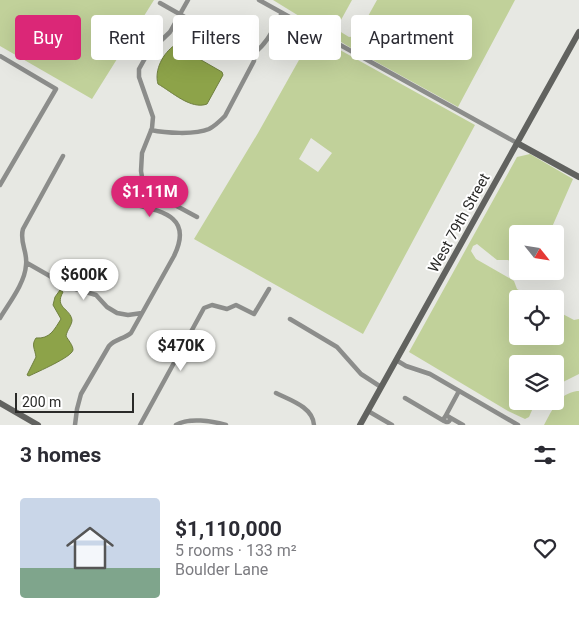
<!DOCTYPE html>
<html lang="en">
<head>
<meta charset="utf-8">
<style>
  body { margin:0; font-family:Roboto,sans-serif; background:#f7f7f7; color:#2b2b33; height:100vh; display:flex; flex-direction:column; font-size:19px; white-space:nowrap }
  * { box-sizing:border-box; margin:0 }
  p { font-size:16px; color:#7c7c81 }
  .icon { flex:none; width:28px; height:28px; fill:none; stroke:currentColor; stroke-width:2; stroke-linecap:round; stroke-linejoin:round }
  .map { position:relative; height:425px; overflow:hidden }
  .side { display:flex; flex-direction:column; background:#fff; flex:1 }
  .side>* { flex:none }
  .top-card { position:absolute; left:15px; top:15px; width:550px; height:45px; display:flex; gap:10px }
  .needle { width:32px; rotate:120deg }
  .tools { position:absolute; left:509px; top:225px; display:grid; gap:10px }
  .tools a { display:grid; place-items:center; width:55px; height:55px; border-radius:5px; background:#fff; box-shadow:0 5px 20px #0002; font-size:25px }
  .scale { position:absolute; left:15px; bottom:12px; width:119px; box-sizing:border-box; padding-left:5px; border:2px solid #2a2a28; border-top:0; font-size:14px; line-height:18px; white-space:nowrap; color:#2a2a28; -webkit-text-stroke:4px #fff; paint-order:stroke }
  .price { position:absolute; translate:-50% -42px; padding:0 11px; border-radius:18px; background:#fff; color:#222; font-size:16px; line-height:32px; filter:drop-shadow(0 1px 2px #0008) }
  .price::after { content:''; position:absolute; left:50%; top:30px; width:15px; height:11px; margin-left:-8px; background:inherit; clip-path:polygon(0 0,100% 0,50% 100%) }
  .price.selected { background:#db2777; color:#fff }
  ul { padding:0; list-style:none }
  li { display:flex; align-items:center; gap:15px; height:125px; padding:0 20px }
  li+li { border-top:1px solid #e1e1e2 }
  li span { display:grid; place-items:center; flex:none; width:140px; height:100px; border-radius:5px; color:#555 }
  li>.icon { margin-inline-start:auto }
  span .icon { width:60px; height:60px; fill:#fffc; stroke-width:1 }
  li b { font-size:21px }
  h2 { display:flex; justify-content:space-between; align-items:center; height:60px; padding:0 20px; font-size:21px }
  .tag { padding:0 18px; border-radius:5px; background:#fff; box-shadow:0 5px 20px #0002; font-size:18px; line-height:45px }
  .tag.selected { background:#db2777; color:#fff }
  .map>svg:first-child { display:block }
</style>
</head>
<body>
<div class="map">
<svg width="579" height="425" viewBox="0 0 579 425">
  <rect width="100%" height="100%" fill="#e7e8e3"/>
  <!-- green -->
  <path fill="#c1d19a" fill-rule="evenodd" d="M0,0H154L92,99L0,46Z
    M273,0H352L336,29L349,37L357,36L377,0H515L458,107L351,48Z
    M313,35L475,125L363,334L194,239L258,133ZM311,138L332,153L318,172L299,159Z
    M530,154L573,179L549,234H518V271H522L520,273L513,269L511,262L508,260H497L477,244L473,246L471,251L476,259L511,279L514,281L517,289L535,299H518V336H555V310L574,320L579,319V374L555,386V364H518V401H536L529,417L525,419L508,411L409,352L517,157Z
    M577,391H579V425H544C553,409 558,394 577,391Z"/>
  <!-- water -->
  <path fill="#8da349" stroke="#6f7f3f" d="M175,45L222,72L223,75L207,104C191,110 172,92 158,84C154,70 163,53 175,45Z
    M60,290L63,292C54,308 70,308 72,320C72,325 67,330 66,336C68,340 73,345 73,350C72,357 37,372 29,376L27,375L36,357C35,349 31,345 36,338C50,339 54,330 61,319L53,305L55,297Z"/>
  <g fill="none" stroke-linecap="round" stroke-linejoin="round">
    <!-- street -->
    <path stroke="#8c8d8b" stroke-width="4.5" d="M188,0L170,32L148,53L139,69V77L153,117L152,128L142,153L141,171L143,183L149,191L197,217
      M259,0L517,143
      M160,3L243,50L254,53C268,43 274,27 282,13
      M0,56L56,89L0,185
      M151,130C165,133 195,135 209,129C215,126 220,121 225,116L254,61V53
      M27,263L69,287L96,295L107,307L117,313L128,315L142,313
      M0,318C9,303 25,283 26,265C28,252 19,242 23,229L63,156
      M290,319L337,347L361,374L381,387
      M396,360L406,366L430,374L518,425
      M276,393C290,400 313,407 314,425
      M405,398L444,421
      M368,411L392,425
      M444 419a3 3 0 1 1 6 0a3 3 0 1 1-6 0Z
      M445,417L459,391
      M449,417L463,425
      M75,425L77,409L81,394L109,346C115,339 124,339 131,333L174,256C194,215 160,211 129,203
      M140,425L204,308L212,305L227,309L236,305L254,314L269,289
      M176,425C189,417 212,421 226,425"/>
    <!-- secondary -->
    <path stroke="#61625f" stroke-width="6" d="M517,143L579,177
      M0,403L38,425
      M360,425L579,32"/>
  </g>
  <g text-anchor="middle" stroke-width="4" stroke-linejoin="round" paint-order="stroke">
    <!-- street labels -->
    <g font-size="15" fill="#2a2a28" stroke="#fff">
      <text transform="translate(459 223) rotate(-61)" y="5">West 79th Street</text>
    </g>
  </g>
</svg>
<div class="tools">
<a><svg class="needle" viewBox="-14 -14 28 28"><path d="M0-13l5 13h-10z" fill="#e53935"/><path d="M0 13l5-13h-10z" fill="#7c7c81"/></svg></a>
<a><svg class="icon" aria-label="locate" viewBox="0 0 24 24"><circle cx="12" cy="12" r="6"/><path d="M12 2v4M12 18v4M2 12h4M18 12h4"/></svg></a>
<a><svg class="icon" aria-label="layers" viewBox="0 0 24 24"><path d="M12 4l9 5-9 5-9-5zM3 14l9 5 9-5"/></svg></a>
</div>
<div class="scale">200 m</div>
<b class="price selected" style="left:150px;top:218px">$1.11M</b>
<b class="price" style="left:84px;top:301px">$600K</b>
<b class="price" style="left:181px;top:372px">$470K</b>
<div class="top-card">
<a class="tag selected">Buy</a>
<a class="tag">Rent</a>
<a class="tag">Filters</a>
<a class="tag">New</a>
<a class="tag">Apartment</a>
</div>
</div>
<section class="side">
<h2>3 homes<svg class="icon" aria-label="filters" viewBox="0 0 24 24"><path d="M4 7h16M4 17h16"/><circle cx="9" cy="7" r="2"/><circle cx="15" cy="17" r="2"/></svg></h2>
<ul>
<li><span style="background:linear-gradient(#c9d6e8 70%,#7fa58c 0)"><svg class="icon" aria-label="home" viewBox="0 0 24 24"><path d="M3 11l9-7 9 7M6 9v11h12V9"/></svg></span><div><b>$1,110,000</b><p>5 rooms · 133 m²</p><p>Boulder Lane</p></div><svg class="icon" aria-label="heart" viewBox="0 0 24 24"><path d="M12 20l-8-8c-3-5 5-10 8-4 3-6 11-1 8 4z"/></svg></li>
</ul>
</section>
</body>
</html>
